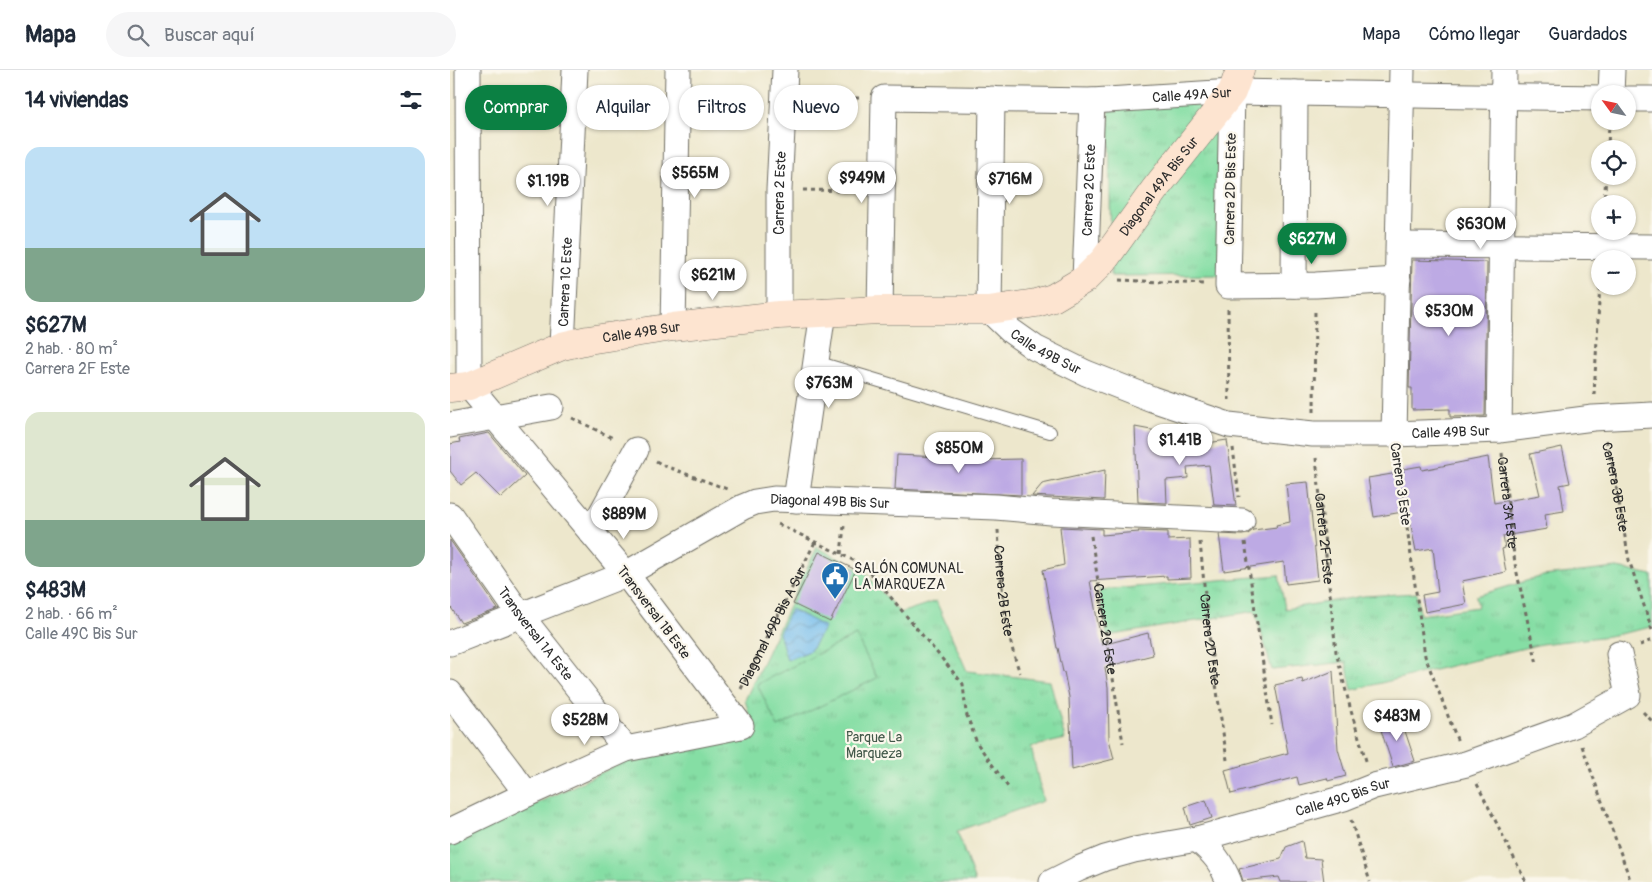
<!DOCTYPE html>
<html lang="es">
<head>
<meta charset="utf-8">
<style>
  body { margin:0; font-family:Pangolin,sans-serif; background:#f6f6f7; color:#1f2937; height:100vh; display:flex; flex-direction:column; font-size:19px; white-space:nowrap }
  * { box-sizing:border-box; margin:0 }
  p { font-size:16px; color:#747a83 }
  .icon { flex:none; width:28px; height:28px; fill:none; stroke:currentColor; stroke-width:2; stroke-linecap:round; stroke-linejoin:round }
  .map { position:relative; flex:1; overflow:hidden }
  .details { display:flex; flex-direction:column; background:#fff; width:450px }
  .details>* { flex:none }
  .banner { position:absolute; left:15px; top:15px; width:475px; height:45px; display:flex; gap:10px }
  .needle { width:32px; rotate:303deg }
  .buttons { position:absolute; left:1141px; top:15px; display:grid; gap:10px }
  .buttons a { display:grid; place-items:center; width:45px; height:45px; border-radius:50%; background:#fff; box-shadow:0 1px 4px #0004; font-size:25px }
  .price { position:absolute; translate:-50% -42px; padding:0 11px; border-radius:18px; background:#fff; color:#222; font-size:16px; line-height:32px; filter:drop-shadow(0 1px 2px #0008) }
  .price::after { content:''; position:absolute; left:50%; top:30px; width:15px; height:11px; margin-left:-8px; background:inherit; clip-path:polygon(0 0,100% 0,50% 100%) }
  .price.selected { background:#0b8043; color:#fff }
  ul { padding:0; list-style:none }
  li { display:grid; align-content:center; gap:10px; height:265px; padding:0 25px }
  li span { display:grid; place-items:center; height:155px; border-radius:15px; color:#555 }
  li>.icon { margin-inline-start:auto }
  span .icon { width:90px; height:90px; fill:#fffc; stroke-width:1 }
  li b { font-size:21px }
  h2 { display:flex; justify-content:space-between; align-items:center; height:60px; padding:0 25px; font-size:21px }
  .tag { padding:0 18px; border-radius:22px; background:#fff; box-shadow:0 1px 4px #0004; font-size:18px; line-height:45px }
  .tag.selected { background:#0b8043; color:#fff }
  header { display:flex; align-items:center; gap:30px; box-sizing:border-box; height:70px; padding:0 25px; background:#fff; border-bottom:1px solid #e0e1e3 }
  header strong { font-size:24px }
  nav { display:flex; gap:28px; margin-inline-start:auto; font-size:18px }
  .search { width:350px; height:45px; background:#f6f6f7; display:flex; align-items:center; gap:12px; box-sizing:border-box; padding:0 18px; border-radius:28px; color:#747a83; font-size:19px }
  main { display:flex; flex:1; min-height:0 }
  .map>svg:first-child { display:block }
</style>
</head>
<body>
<header>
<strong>Mapa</strong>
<div class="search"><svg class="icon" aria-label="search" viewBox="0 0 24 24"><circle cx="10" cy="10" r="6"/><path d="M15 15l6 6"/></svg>Buscar aquí</div>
<nav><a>Mapa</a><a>Cómo llegar</a><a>Guardados</a></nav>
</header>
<main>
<section class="details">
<h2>14 viviendas<svg class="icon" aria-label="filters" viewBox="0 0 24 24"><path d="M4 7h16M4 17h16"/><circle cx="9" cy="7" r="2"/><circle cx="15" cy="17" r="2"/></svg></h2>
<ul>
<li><span style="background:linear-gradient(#bfe0f5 65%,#7fa58c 0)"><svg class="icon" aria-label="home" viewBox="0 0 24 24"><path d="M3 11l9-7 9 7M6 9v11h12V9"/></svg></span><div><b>$627M</b><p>2 hab. · 80 m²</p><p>Carrera 2F Este</p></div></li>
<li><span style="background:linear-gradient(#dfe7d0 70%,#7fa58c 0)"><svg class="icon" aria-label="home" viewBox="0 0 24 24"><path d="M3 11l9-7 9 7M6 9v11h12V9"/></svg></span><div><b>$483M</b><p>2 hab. · 66 m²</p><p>Calle 49C Bis Sur</p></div></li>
</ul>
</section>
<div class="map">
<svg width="1202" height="812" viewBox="0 0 1202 812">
  <defs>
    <pattern id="grass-tufts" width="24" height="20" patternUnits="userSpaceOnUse" patternTransform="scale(1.25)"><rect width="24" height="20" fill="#85dea4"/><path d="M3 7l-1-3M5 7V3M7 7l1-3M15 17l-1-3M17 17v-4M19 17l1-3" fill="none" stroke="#73bf8d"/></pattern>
    <pattern id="water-waves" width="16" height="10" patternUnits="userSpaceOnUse" patternTransform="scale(1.25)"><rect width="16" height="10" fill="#75bded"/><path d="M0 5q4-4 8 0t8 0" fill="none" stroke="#609ac0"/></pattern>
  </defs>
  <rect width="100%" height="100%" fill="#fbf7ec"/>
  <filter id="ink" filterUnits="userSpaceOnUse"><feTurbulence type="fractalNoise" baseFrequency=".02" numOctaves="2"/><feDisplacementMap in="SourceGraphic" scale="10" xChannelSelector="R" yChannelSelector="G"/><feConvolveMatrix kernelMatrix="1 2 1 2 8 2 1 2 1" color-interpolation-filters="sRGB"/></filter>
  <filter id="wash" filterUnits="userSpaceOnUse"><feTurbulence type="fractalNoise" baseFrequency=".0096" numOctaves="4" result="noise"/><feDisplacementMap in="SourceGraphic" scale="20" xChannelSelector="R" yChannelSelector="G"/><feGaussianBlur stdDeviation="1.12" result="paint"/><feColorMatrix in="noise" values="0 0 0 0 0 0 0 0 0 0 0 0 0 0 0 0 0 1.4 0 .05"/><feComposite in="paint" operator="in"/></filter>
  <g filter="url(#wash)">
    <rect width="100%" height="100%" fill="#ede7cc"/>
    <!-- grass -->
    <path fill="url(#grass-tufts)" stroke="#588468" d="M770,30L771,205L661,206L659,31Z
      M367,477L414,502L450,543L486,531L517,601L600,611L615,669L581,677L593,731L507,761L525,812H0V775L180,689L305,664L295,630Z
      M1167,498L1202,505V557L1159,566L1091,574L902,620L896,592L822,600L805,541L657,566L649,520L829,505L835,539L914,526L967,523L970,545L1028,537L1026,526L1093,506Z"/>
    <!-- garden -->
    <path fill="#85dea4" stroke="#588468" d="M406,565L427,608L328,657L307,614Z"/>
    <!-- water -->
    <path fill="url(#water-waves)" stroke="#50748c" d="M341,539L375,557L360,581L337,590L329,563Z"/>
    <g id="blocks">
      <!-- building -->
      <path fill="#bdaae4" d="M962,190L1037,192L1035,346L1000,347V339L962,340V318H959Z
        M685,357L717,363L715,372L750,367L751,374L777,370L786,436L764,435L759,395L737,397L738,408L716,410L717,433L688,432Z
        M39,363L75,406L51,428L26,403L11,415L0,401V374L10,372L9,369Z
        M1112,377L1120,413L1110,415L1114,441L1095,444L1097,459L1053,466L1055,478L1052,479L1056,502L1012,511L1016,534L975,542L972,525L988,522L983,478L966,481L958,441L924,447L918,408L954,402L953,399L971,396L972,400L1038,387L1044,433L1090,425L1080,384Z
        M490,383L528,387V390L571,389V425L445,419L447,385L490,387Z
        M655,400L654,430L582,426L592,414Z
        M858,412L868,510L836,514L834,492L774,501L769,464L792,465L798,464L803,460L827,457L826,455L840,452L836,414Z
        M610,457L652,459V465L689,462L688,461L718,462V470L740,469L741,508L717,509V506L640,511L652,575L698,563L703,585L655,597L658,617L659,669L664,689L622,700L619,627L614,602H613L608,578H607L593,500L614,495Z
        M0,470L48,539L11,553L0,536Z
        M369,482L406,500L380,552L343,534Z
        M883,601L888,679L896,706L878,711L877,708L849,715L847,707L781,724L775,700L838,683L825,615L852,609L853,613Z
        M950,646L965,691L943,697L929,654Z
        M756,730L762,748L740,755L735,737Z
        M852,771L855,788L871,789L874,812H831L829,807L793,811L789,799L831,789L836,777Z"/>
    </g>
  </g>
  <g filter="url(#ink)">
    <use href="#blocks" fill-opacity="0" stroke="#6f6d63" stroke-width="1"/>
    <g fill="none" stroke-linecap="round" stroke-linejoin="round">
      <defs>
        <path id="lane" d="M366,292L600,362"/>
        <g id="street">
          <path d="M782,22L778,216L866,215L948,210"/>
          <path d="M1161,24L1162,0"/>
          <path id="s8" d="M542,29L539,240L561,261L585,278L636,303L702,329L779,355L863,364H944L1049,360L1143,348L1202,345"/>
          <path d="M1178,29H1202"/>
          <path d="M949,175L1202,177"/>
          <path id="s9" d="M635,209L642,31"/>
          <path d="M844,215L845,23"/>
          <path id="s10" d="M430,240L434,28L642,31L782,22L1150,28"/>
          <path id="s11" d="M329,245V120L335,0"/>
          <path d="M223,257L228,0"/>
          <path id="s12" d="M112,276L125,0"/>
          <path d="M0,355L101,337"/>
          <path d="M1049,360L1054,0"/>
          <path d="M944,364L952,0"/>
          <path d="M346,430L373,242"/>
          <path id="s13" d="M0,445L71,546L176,679"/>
          <path d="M141,462L186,380"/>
          <path id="s14" d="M0,573L176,504L293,437L305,432L324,429L546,437L601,442L792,451"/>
          <path d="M0,623L77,724"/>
          <path d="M0,761L77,724L176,679L291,656L176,504L19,316L18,0"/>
          <path d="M747,769C764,783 771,792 779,812"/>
          <path id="s15" d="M602,812L628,799L655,788L684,780L747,769L894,728L924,716L1016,694L1124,655L1178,625L1169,584"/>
        </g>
        <g id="secondary">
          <path id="s16" d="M0,318L19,316L112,276L138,270L223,257L329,245L430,240H539L586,233L603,228L635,209L654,190L705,119L782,22L790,0"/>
        </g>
      </defs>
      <!-- lane casing -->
      <use href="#lane" stroke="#6f6d63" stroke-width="14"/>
      <!-- street casing -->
      <use href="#street" stroke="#6f6d63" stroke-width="27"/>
      <!-- secondary casing -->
      <use href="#secondary" stroke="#6f6d63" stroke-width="29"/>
      <!-- path -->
      <g stroke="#6f6d63" stroke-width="3" stroke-dasharray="4 4" stroke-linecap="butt">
        <path d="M357,28H411"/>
        <path d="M1158,79L1159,51"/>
        <path d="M353,120L409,121"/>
        <path d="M1154,134L1156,106"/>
        <path d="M669,210L755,214"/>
        <path d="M778,239L779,330"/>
        <path d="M1144,325L1150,213"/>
        <path d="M864,342L865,238"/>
        <path d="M122,348L165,369"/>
        <path id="s1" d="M1156,370L1163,398L1179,490L1202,560"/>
        <path d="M783,378L789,427"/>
        <path id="s2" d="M1052,383L1065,494L1087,594"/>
        <path d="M947,386L975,586L1008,672"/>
        <path id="s3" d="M866,388L886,582L901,641L917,694"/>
        <path d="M206,391L215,396L277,419"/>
        <path d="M328,454L407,492L418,500L513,614L516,643L527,673L558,717"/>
        <path id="s4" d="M548,460C551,507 553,558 570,603"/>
        <path id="s5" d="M641,466L673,673"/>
        <path id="s6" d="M750,472L759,566L777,690"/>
        <path d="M795,472L822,655"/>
        <path d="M391,484L394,456"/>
        <path d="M1190,575L1202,570"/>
        <path id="s7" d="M291,619L365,472"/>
        <path d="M1193,642L1202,651"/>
        <path d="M1132,676L1181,812"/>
        <path d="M1027,714L1076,812"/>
        <path d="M901,750L920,812"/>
      </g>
      <!-- lane -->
      <use href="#lane" stroke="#fff" stroke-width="12"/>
      <!-- street -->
      <use href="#street" stroke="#fff" stroke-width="25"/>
      <!-- secondary -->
      <use href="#secondary" stroke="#fde4d0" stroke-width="28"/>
    </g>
  </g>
  <!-- icons -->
  <defs>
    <symbol id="civic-pin" viewBox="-11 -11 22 30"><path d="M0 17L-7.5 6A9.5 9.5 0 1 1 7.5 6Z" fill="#1f6fb2" stroke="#fbf7ec"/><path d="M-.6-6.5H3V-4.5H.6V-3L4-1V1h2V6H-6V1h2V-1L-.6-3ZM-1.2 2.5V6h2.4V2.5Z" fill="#fff"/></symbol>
  </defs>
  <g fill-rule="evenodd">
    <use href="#civic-pin" x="369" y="490" width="32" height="43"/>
  </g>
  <g text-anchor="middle" stroke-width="4.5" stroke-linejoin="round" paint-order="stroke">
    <!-- street labels -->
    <g font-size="14" fill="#2b2b2b" stroke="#fbf7ec">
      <text dy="5" stroke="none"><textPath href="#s10" startOffset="520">Calle 49A Sur</textPath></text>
      <text dy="5" stroke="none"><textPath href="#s16" startOffset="771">Diagonal 49A Bis Sur</textPath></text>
      <text transform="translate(780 119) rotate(-89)" y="5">Carrera 2D Bis Este</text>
      <text dy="5" stroke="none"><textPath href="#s9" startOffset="89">Carrera 2C Este</textPath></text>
      <text dy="5" stroke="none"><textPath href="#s11" startOffset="122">Carrera 2 Este</textPath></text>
      <text dy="5" stroke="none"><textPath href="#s12" startOffset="64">Carrera 1C Este</textPath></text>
      <text dy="5" stroke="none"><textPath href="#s16" startOffset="201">Calle 49B Sur</textPath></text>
      <text dy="5" stroke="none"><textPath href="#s8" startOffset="282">Calle 49B Sur</textPath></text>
      <text dy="5" stroke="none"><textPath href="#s8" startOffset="702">Calle 49B Sur</textPath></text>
      <text transform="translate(951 414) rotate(82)" y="5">Carrera 3 Este</text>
      <text dy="5" stroke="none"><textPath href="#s1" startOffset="48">Carrera 3B Este</textPath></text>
      <text dy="5" stroke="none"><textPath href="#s14" startOffset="412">Diagonal 49B Bis Sur</textPath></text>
      <text dy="5" stroke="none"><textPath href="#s2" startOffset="50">Carrera 3A Este</textPath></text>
      <text dy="5" stroke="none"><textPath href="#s3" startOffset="81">Carrera 2F Este</textPath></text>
      <text dy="5" stroke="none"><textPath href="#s4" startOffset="61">Carrera 2B Este</textPath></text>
      <text transform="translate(204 542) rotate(53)" y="5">Transversal 1B Este</text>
      <text dy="5" stroke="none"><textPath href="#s7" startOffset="70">Diagonal 49B Bis A Sur</textPath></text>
      <text dy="5" stroke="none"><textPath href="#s5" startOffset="94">Carrera 2C Este</textPath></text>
      <text dy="5" stroke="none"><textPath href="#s13" startOffset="146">Transversal 1A Este</textPath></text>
      <text dy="5" stroke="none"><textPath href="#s6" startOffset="98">Carrera 2D Este</textPath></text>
      <text dy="5" stroke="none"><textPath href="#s15" startOffset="304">Calle 49C Bis Sur</textPath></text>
    </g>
    <!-- poi labels -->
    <g font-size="14" fill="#2b2b2b" stroke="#fbf7ec" text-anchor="start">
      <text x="404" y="503">SALÓN COMUNAL<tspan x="404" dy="16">LA MARQUEZA</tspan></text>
    </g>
    <!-- park labels -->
    <g font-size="14" fill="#425849" stroke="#fbf7ec">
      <text x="424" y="672">Parque La<tspan x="424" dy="16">Marqueza</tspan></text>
    </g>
  </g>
</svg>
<div class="buttons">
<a><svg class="needle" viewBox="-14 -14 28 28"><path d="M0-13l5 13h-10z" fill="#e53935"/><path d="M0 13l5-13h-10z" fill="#747a83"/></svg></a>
<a><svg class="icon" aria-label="locate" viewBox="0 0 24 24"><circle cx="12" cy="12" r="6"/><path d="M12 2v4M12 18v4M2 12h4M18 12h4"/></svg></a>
<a>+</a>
<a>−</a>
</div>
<b class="price" style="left:245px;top:129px">$565M</b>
<b class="price" style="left:412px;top:134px">$949M</b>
<b class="price" style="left:560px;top:135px">$716M</b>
<b class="price" style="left:98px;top:137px">$1.19B</b>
<b class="price" style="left:1031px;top:180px">$630M</b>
<b class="price selected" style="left:862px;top:195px">$627M</b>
<b class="price" style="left:263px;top:231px">$621M</b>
<b class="price" style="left:999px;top:267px">$530M</b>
<b class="price" style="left:379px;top:339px">$763M</b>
<b class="price" style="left:730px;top:396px">$1.41B</b>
<b class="price" style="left:509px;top:404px">$850M</b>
<b class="price" style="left:174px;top:470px">$889M</b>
<b class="price" style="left:947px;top:672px">$483M</b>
<b class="price" style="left:135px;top:676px">$528M</b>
<div class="banner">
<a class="tag selected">Comprar</a>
<a class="tag">Alquilar</a>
<a class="tag">Filtros</a>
<a class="tag">Nuevo</a>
</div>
</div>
</main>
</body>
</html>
